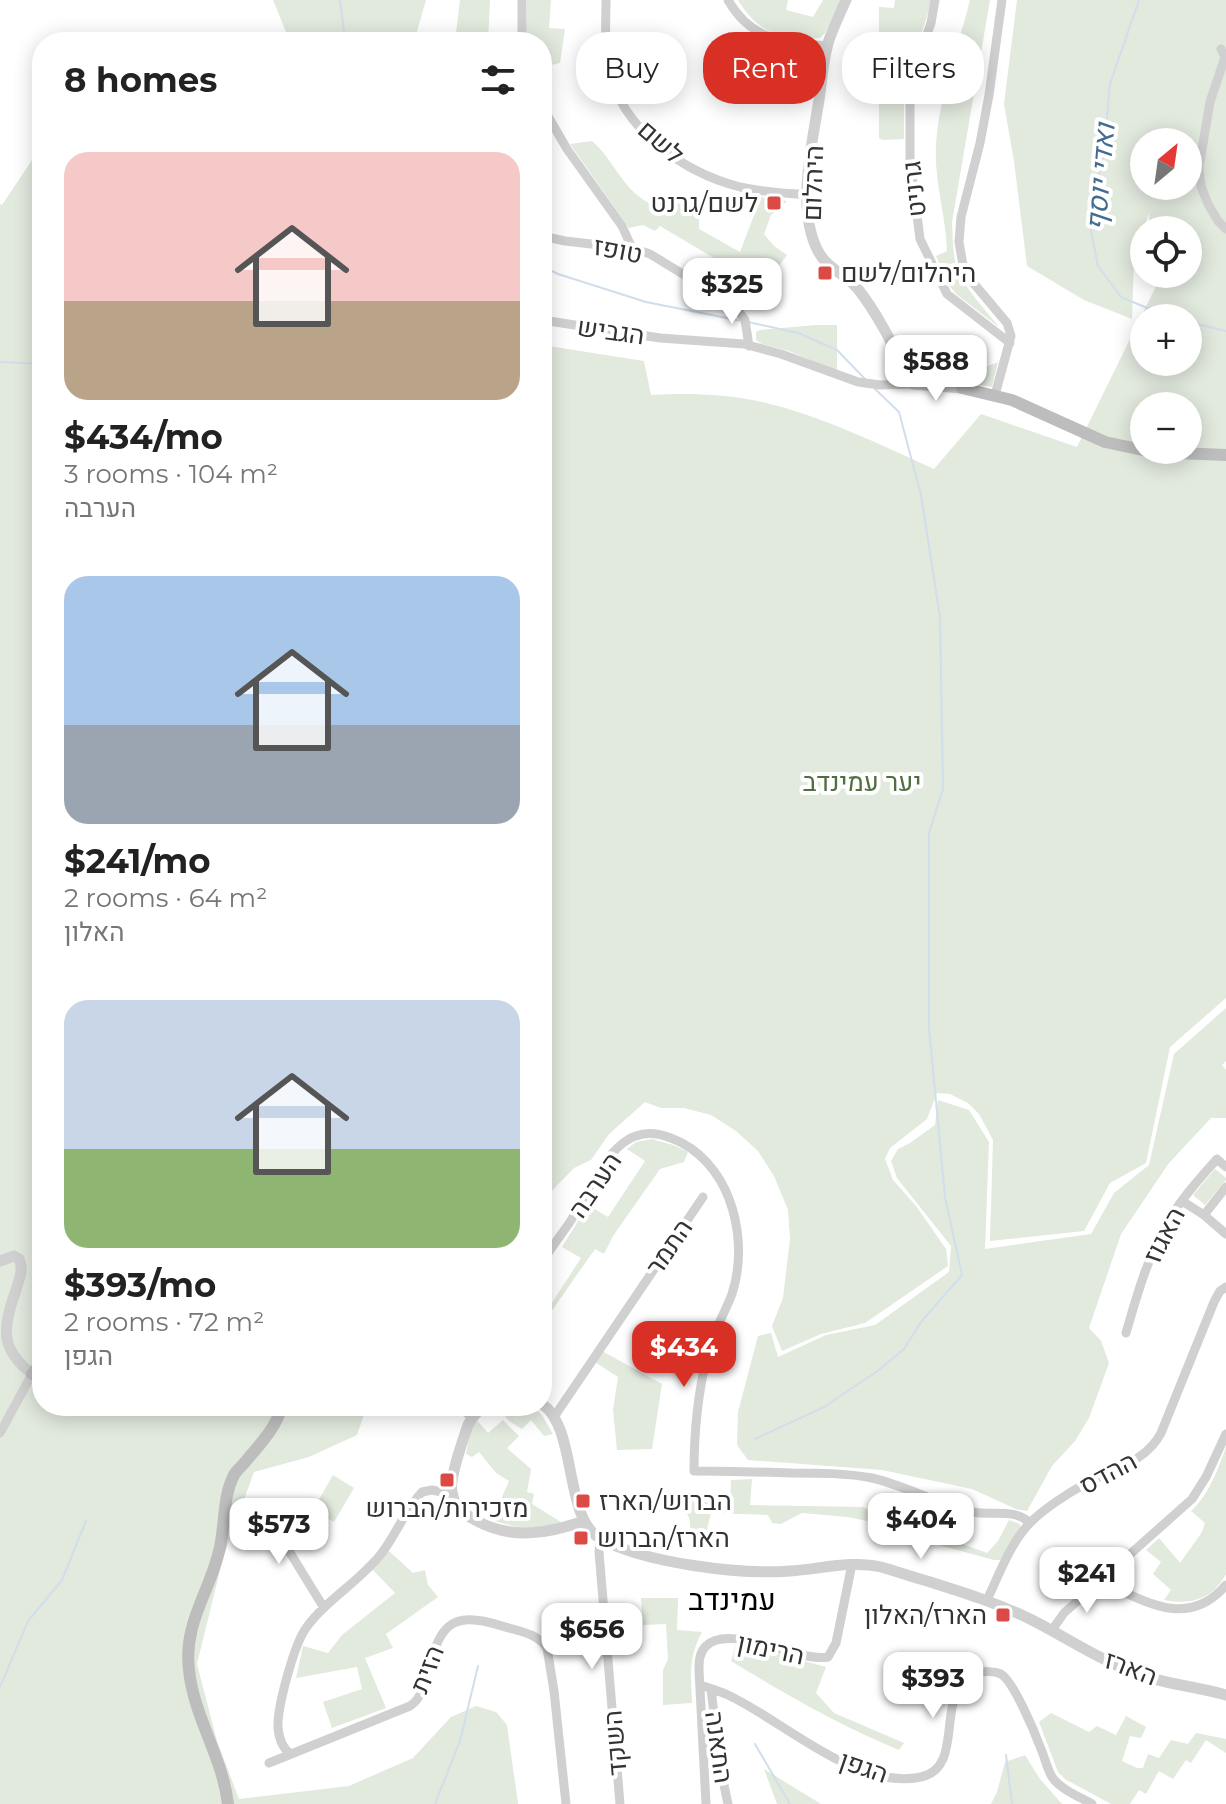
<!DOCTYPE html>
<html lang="en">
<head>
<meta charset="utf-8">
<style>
  body { margin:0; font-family:Montserrat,Heebo,sans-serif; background:#f2f2f2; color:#222; height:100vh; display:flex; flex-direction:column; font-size:30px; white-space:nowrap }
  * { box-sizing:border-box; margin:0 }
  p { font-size:26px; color:#767676 }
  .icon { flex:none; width:44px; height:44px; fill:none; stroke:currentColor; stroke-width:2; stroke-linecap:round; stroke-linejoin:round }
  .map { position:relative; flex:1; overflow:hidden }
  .side { position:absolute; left:32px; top:32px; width:520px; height:1384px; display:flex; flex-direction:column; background:#fff; border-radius:32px; box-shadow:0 4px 20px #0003 }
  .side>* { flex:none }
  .guide { position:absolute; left:576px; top:32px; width:530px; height:72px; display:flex; gap:16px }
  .needle { width:52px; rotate:29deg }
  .tools { position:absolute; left:1130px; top:128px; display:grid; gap:16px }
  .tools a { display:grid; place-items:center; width:72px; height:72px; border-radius:50%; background:#fff; box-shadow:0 4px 20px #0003; font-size:40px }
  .price { position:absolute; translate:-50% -68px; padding:0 18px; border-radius:16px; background:#fff; color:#222; font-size:26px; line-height:52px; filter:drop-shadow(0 2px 4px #0008) }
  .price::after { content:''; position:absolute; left:50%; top:48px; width:24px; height:18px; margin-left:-12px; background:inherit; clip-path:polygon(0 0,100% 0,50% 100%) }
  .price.active { background:#d93025; color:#fff }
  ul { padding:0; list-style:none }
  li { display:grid; align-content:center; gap:16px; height:424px; padding:0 32px }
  li span { display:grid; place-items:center; height:248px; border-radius:24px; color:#555 }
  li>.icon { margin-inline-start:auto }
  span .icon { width:144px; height:144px; fill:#fffc; stroke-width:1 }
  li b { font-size:34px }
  h2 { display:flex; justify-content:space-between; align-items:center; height:96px; padding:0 32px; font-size:34px }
  .pill { padding:0 28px; border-radius:32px; background:#fff; box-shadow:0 4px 20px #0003; font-size:28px; line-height:72px }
  .pill.active { background:#d93025; color:#fff }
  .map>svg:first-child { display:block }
</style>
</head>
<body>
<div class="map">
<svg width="1226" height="1804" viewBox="0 0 1226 1804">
  <rect width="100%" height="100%" fill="#fff"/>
  <!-- green -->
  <path fill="#e2e9dd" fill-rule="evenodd" d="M273,0H426L414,42H290Z
    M460,0H490L488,42H451L456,33Z
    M527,0H551L549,28L565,29L560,63L542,67V42H526Z
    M738,0H788L786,10L813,17L823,0H840L825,33L820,38C784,43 757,32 738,0Z
    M895,0H931C926,26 914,49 908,74C903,95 904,118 904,139L883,140L879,138V7L894,8Z
    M970,0H990L952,222C953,237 952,253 957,268C964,288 986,310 999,327L956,294L948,284L936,256L947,251C946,216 934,181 936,146C939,96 958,48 970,0Z
    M1017,0H1226V998L1170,1047L1146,1163L1110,1183L1084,1231L990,1241L993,1140L979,1114L968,1103L950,1094L937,1093L927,1119L890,1148L885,1159L893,1180L916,1206L946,1249L948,1266L865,1323L821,1334L782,1351L772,1326L783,1298L790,1239L788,1210L774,1176L758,1151L736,1131L711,1115L684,1108H661L645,1102L609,1134L591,1160L574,1168L542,1201V345L644,361L651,395C688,393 726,394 762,402C822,416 879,444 934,469L981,414L1077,447L1162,274H1188V230H1150L1149,213L1134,257L1132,319L1084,300L1027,266L1014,161L1004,104ZM1144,142H1188V186H1144ZM1144,318H1188V362H1144ZM1144,406H1188V450H1144Z
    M592,141C614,160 622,189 649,203L667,199L676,201L699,219V229L740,252L761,197L787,201L771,215L764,234L774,246L787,255L747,310L740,303L754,282L660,226L655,231L643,225L629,228L570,144Z
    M42,145V1406H367L357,1435L309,1457L254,1472L223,1558L197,1664L217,1741L239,1799L349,1786L413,1758L451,1717L476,1706L496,1712L507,1725L518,1804H0V204L2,205Z
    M816,325H837V371L789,351L762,344L756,340V332L760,330Z
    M998,362L992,387L968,383L975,371Z
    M1226,1008V1061L1222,1065L1226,1070V1118H1211L1169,1163L1121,1234L1089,1328L1101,1341L1109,1363L1089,1418L1075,1441L1052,1466L1027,1511L1016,1509L972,1489L882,1470L748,1460L737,1445L738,1412L758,1336L771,1333L778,1357L826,1335L875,1325L949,1272L951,1246L897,1178L891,1161L898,1149L910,1143L935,1125L938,1100L969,1110L989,1142L985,1249L1091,1234L1114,1193L1149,1165L1174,1054Z
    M652,1139L673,1145L688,1152L684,1162L660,1169L613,1236L604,1254L595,1249L553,1309L542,1319V1314L546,1312L581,1258L562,1247L588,1205L608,1217L645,1161L627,1149L636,1142Z
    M1215,1169L1226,1178V1180L1205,1205L1193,1195Z
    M602,1351L662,1384L652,1449L617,1450L613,1410L618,1377L595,1362Z
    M497,1406H532L542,1415L553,1434L544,1436L531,1420L522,1429L509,1421Z
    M475,1418L488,1433L503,1420L519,1436L507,1448L531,1469L527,1492L534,1494L532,1504L561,1522C540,1533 513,1527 492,1520L509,1481L496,1473L479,1452L472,1457L466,1454L472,1421Z
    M1226,1447V1574C1212,1600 1190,1605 1164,1600L1171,1590L1153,1574L1161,1562L1146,1550L1159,1538L1180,1563L1202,1532L1205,1523L1191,1511C1209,1495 1218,1469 1226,1447Z
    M333,1475L354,1488L334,1522L313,1510Z
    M752,1479L750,1505L862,1507L987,1553L998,1541L1009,1520L1020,1524V1529L1001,1560H994L924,1541L885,1525L848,1517L802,1513L781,1524L772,1523L768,1515L711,1513L703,1545L690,1535C690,1523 692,1517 682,1509V1501L730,1503L731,1480Z
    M389,1551L413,1573L425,1570L428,1585L438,1597L386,1634L393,1648L365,1658L386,1708L332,1728L323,1702L362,1689L357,1667L296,1678L303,1646L328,1653L342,1635L395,1593L372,1569Z
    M641,1598H678L677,1630L702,1632C688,1658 691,1675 692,1703L663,1705V1670L668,1659L666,1624L643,1625Z
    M736,1645L757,1648L826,1667L816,1693L834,1713L904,1743L899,1750C841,1726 785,1694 731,1661Z
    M1051,1713L1089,1732L1097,1726L1116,1735L1126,1716L1146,1727L1141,1738L1130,1736L1122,1761L1137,1768H1143L1148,1754L1159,1758L1171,1740L1188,1744L1196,1733L1226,1739V1753L1206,1740L1191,1763L1186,1760L1173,1779L1159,1771L1146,1794L1139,1790L1130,1804H1111L1065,1779L1058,1772L1039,1722Z
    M1025,1755L1040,1779L1062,1804H991L997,1792L1005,1762Z
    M764,1769L821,1804H777Z"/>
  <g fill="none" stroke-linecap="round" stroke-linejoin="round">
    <!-- stream -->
    <path stroke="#d1deec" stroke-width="2" d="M340,0L344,32L347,42
      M1139,0L1110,84L1103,161L1096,186L1091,231L1098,266L1121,297L1171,318
      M542,266L558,274L646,302L742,321
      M748,322L798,333L837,350L865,379
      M1188,322L1226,331
      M0,362L42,364
      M755,1439L824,1407L879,1370L904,1349L921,1322L962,1275L945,1197L929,1027V833L943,789L940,617L921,495L899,412L875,389
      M0,1687L28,1621L62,1580L86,1521
      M755,1744L790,1804
      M1006,1755L1012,1804
      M435,1804L460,1741L478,1666"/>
    <!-- minor -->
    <path stroke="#d0d0d0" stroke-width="9" d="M522,0V42
      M606,0C606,22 604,46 608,68C622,129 682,172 740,187C762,192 785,193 807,195
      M728,0C752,42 785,42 828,46
      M935,0L931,23L916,65L910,89V159L920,239L947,294L1010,343
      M421,37L423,42
      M1221,49L1225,57L1210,102L1199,167L1201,186L1208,204L1218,221L1226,229
      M542,106L567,149L622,226L632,248
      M542,236L565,241L635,249L650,254L735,306L745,320L749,346
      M542,320L660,338L744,344L781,354L858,382L880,385L913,384
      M995,395L1011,336L1007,323L970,279L963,265L959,242L961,217L980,143L989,95L1002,0
      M1182,1201L1204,1215L1226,1234
      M1204,1215L1226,1187
      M542,1262C551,1248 561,1235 570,1222C585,1197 607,1145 636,1136C652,1130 668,1136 682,1143C733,1170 749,1242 732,1294C724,1315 712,1334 707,1356C698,1393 694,1432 694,1471C727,1471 760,1472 793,1473C819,1473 846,1473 872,1478C907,1486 937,1504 972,1512C991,1516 1016,1508 1030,1523
      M1126,1333C1138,1291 1150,1249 1174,1212C1186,1193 1202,1176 1217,1159L1226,1167
      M460,1406L472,1418
      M554,1417L703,1197
      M0,1433L32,1374
      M262,1507L324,1608
      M600,1539L599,1552L620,1804
      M1101,1581C1144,1601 1188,1630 1226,1585
      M987,1600C998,1577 1011,1542 1029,1524C1042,1510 1068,1493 1085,1484C1112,1470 1147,1461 1161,1433L1214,1302L1220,1291L1226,1287
      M1052,1630L1064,1613L1192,1499L1206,1477L1226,1434
      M700,1685C709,1688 719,1691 728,1695C784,1721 856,1791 921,1777C968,1767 931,1689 977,1673C984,1671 994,1671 1001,1674C1014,1682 1035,1733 1041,1749C1045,1758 1047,1769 1052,1777C1060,1789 1080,1797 1092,1804
      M711,1689L721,1771L728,1804
      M291,1754C283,1749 279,1738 278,1728C277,1707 294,1645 306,1628C326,1600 359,1582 381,1554C396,1535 405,1510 422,1492L432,1490L452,1494
      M269,1763L410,1706C420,1699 422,1691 425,1679C440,1630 445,1608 502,1626C518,1631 537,1633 547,1648L554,1691L566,1804
      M706,1804L699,1670C699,1662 699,1653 706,1646C730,1622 798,1663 828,1657L836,1643L852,1564"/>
    <!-- tertiary -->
    <path stroke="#d0d0d0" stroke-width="11" d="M846,0C840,13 834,26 829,40C823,59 822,80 819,100C812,145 796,209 818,251C827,269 846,274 858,289C880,317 896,352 913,384L962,388
      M0,1261L14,1256L19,1259C24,1270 19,1279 16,1290C2,1328 0,1349 32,1374
      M542,1404C578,1428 563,1519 601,1539C645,1563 740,1575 790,1571C821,1569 851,1560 881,1567C896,1571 912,1577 927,1581C962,1592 997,1603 1030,1619C1064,1636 1096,1658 1132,1672C1162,1684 1195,1686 1226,1695
      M483,1406L472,1418L468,1425C463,1440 449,1478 452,1492C454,1506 464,1514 475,1520C511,1540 547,1534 584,1521"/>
    <!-- secondary -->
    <path stroke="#bdbdbd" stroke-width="12" d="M962,388L1012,400L1105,442L1152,452L1226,455
      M32,1374L42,1362
      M228,1804C222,1755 194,1718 189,1670C183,1622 211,1591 220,1547C225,1524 223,1496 234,1475C237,1470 242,1466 246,1461C260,1444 276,1428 282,1406"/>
  </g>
  <!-- markers -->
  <g fill="#db4a44" stroke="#fff" stroke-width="3">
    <rect x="766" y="195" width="16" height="16" rx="4"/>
    <rect x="817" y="265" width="16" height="16" rx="4"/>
    <rect x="439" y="1472" width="16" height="16" rx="4"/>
    <rect x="575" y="1493" width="16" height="16" rx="4"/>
    <rect x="573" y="1530" width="16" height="16" rx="4"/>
    <rect x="995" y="1607" width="16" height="16" rx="4"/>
  </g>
  <g text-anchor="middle" stroke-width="8" stroke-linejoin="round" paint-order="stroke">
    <!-- street labels -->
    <g font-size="26" fill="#333" stroke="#fff">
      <text transform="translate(661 142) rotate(41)" y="9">לשם</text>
      <text transform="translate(813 183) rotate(-88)" y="9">היהלום</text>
      <text transform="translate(914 189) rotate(-96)" y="9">גרניט</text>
      <text transform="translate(618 250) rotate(11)" y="9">טופז</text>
      <text transform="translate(611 331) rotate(8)" y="9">הגביש</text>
      <text transform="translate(595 1185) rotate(-56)" y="9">הערבה</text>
      <text transform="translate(1164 1235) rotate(-62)" y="9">האגוז</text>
      <text transform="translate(669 1247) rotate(-56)" y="9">התמר</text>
      <text transform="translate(1108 1473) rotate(-28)" y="9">ההדס</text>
      <text transform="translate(771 1649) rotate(12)" y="9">הרימון</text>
      <text transform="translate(1131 1668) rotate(21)" y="9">הארז</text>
      <text transform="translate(427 1669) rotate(-68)" y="9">הזית</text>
      <text transform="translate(615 1743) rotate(-95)" y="9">השקד</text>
      <text transform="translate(719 1747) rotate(82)" y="9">התאנה</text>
      <text transform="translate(864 1767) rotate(19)" y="9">הגפן</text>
    </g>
    <!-- poi labels -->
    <g font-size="26" fill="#333" stroke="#fff" text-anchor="start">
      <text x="758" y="212" text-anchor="end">לשם/גרנט</text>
      <text x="841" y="282">היהלום/לשם</text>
      <text x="599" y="1510">הברוש/הארז</text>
      <text x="447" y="1517" text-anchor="middle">מזכירות/הברוש</text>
      <text x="597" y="1547">הארז/הברוש</text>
      <text x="987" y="1624" text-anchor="end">הארז/האלון</text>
    </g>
    <!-- park labels -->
    <g font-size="26" fill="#516d42" stroke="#fff">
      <text x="862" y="791">יער עמינדב</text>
    </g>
    <!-- water labels -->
    <g font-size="28" font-style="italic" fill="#446b91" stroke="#fff">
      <text transform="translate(1100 177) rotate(-85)" y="10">ואדי יוסף</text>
    </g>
    <!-- quarter labels -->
    <g font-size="30" fill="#000" stroke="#fff">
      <text x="732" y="1610">עמינדב</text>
    </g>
  </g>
</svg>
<div class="tools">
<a><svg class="needle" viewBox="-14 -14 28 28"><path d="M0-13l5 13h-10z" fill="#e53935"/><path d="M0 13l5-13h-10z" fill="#767676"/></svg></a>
<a><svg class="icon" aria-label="locate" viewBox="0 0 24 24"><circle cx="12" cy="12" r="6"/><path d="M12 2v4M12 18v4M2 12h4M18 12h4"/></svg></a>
<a>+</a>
<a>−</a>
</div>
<b class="price" style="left:732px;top:326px">$325</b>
<b class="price" style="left:936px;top:403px">$588</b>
<b class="price active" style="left:684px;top:1389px">$434</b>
<b class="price" style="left:921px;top:1561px">$404</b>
<b class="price" style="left:279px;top:1566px">$573</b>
<b class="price" style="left:1087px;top:1615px">$241</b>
<b class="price" style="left:592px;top:1671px">$656</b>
<b class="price" style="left:933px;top:1720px">$393</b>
<div class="guide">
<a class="pill">Buy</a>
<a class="pill active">Rent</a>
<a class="pill">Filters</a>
</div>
<section class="side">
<h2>8 homes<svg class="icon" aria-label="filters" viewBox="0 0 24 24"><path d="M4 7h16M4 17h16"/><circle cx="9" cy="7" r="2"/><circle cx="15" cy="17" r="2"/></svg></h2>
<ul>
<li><span style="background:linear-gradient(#f6c9c9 60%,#b9a48a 0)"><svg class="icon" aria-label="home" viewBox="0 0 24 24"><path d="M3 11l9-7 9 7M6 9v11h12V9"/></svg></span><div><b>$434/mo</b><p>3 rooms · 104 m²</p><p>הערבה</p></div></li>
<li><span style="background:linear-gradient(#a9c7e8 60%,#9aa5b1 0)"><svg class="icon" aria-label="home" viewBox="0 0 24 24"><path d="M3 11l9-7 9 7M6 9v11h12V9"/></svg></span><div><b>$241/mo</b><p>2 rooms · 64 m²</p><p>האלון</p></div></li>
<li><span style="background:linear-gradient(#c9d6e8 60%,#8fb573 0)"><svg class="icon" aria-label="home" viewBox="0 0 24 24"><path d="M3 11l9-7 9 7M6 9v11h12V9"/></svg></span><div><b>$393/mo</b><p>2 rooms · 72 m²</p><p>הגפן</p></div></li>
</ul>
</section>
</div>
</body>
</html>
